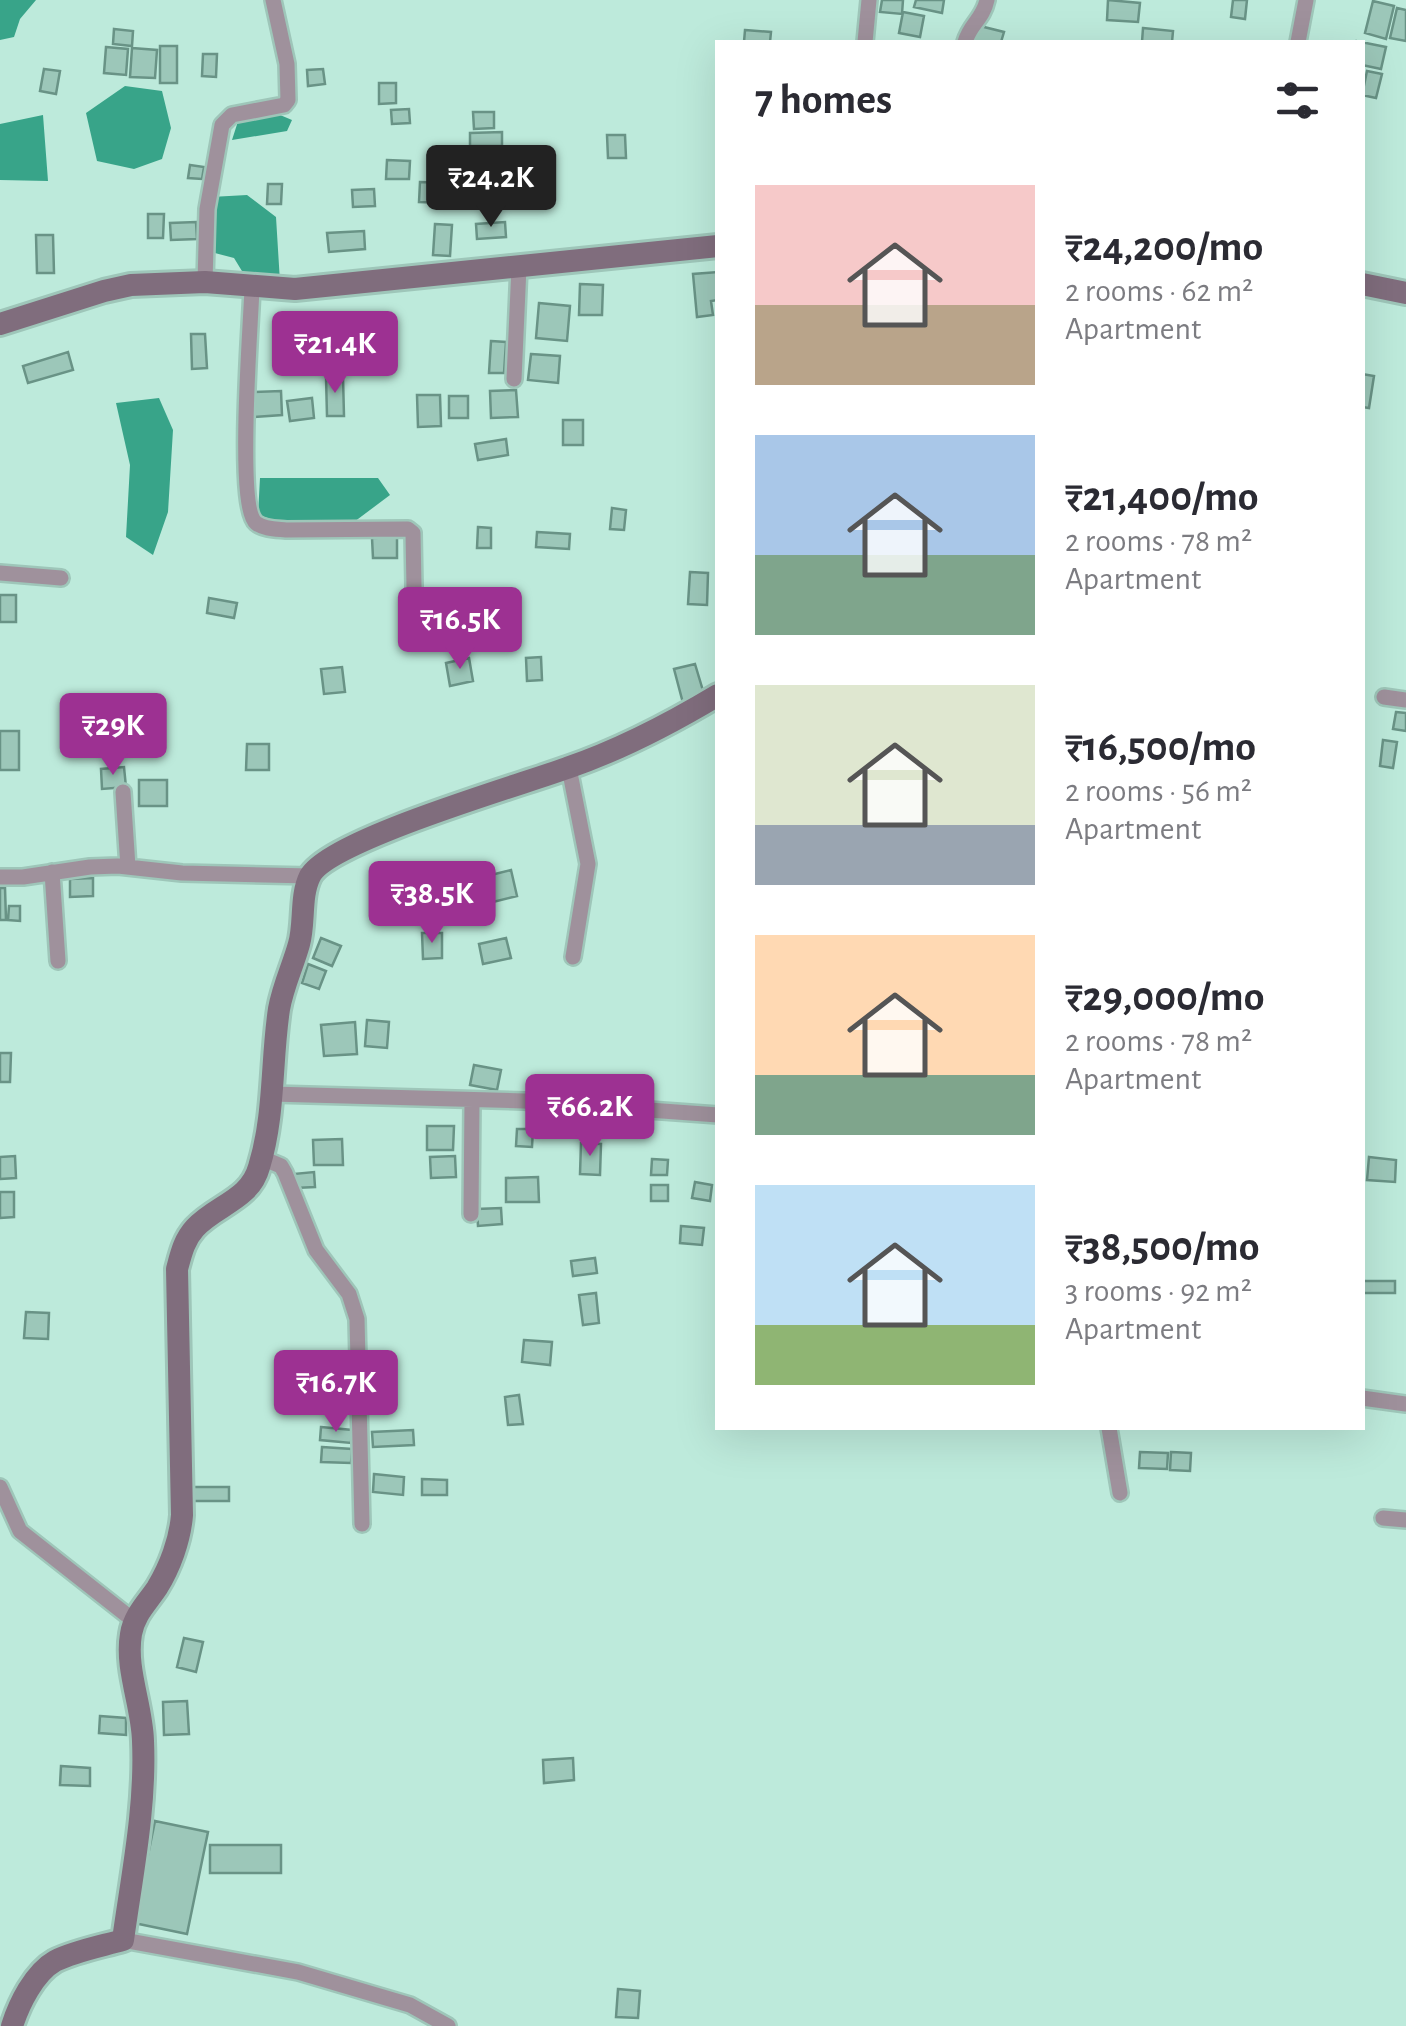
<!DOCTYPE html>
<html lang="en">
<head>
<meta charset="utf-8">
<style>
  body { margin:0; font-family:"Alegreya Sans",sans-serif; background:#f2f2f3; color:#2b2b33; height:100vh; display:flex; flex-direction:column; font-size:38px; white-space:nowrap }
  * { box-sizing:border-box; margin:0 }
  p { font-size:32px; color:#7c7c81 }
  .icon { flex:none; width:55px; height:55px; fill:none; stroke:currentColor; stroke-width:2; stroke-linecap:round; stroke-linejoin:round }
  .map { position:relative; flex:1; overflow:hidden }
  .details { position:absolute; left:715px; top:40px; width:650px; height:1390px; display:flex; flex-direction:column; background:#fff; border-radius:0px; box-shadow:0 10px 40px #0002 }
  .details>* { flex:none }
  .price { position:absolute; translate:-50% -85px; padding:0 22px; border-radius:10px; background:#9d3192; color:#fff; font-size:32px; line-height:65px; filter:drop-shadow(0 2px 5px #0008) }
  .price::after { content:''; position:absolute; left:50%; top:60px; width:30px; height:22px; margin-left:-15px; background:inherit; clip-path:polygon(0 0,100% 0,50% 100%) }
  .price.current { background:#222; color:#fff }
  ul { padding:0; list-style:none }
  li { display:flex; align-items:center; gap:30px; height:250px; padding:0 40px }
  li span { display:grid; place-items:center; flex:none; width:280px; height:200px; border-radius:0px; color:#555 }
  li>.icon { margin-inline-start:auto }
  span .icon { width:120px; height:120px; fill:#fffc; stroke-width:1 }
  li b { font-size:42px }
  h2 { display:flex; justify-content:space-between; align-items:center; height:120px; padding:0 40px; font-size:42px }
  .map>svg:first-child { display:block }
</style>
</head>
<body>
<div class="map">
<svg width="1406" height="2026" viewBox="0 0 1406 2026">
  <rect width="100%" height="100%" fill="#bdeadb"/>
  <!-- water -->
  <path fill="#38a489" d="M0,0H36L20,19L14,37L0,40Z
    M125,86L162,91L171,128L162,159L134,169L97,161L86,113Z
    M261,107L292,120L287,131L232,140L240,115Z
    M43,115L48,181L0,180V124Z
    M247,195L276,217L280,282L245,276L234,258L211,252V197Z
    M159,398L173,430L168,512L153,555L126,537L130,465L116,403Z
    M260,478H378L390,495L350,525H289L258,515Z"/>
  <!-- building -->
  <path fill="#9cc7b9" stroke="#699386" stroke-width="2.5" d="M882,0H903L902,14L880,12Z
    M916,0H944L942,13L914,7Z
    M1108,0L1140,3L1138,22L1107,20Z
    M1233,0H1247L1245,19L1231,17Z
    M1373,1L1394,6L1386,39L1365,33Z
    M1397,8L1406,10V41L1390,38Z
    M903,12L924,16L920,37L899,33Z
    M976,25L1004,32L1001,42H972Z
    M1143,28L1173,31L1172,42H1142Z
    M114,29L133,31L132,46L113,44Z
    M745,30L771,32L770,42H744Z
    M1356,41L1386,47L1381,69L1362,65V42H1355Z
    M160,46H177V83H160Z
    M106,47L128,49L126,75L104,73Z
    M132,48L157,50L155,78L130,77Z
    M203,54H217L216,77L202,76Z
    M44,69L60,71L56,94L40,91Z
    M323,69L325,84L308,86L307,70Z
    M1367,71L1382,74L1376,98L1362,95Z
    M379,83H396V103L379,104Z
    M409,109L410,123L392,124L391,110Z
    M473,112H494V128L474,129Z
    M502,132V146H470V133Z
    M607,135H625L626,158H608Z
    M387,160L410,161L409,179H386Z
    M190,165L204,167L202,179L188,178Z
    M420,182L448,183L447,203L419,202Z
    M268,184H282L281,204H267Z
    M374,189L375,206L353,207L352,190Z
    M148,214H164L163,238H148Z
    M196,222L197,239L171,240L170,223Z
    M505,222L506,237L477,239L476,224Z
    M435,224L452,225L450,256L433,255Z
    M364,231L365,249L329,252L327,233Z
    M36,235H53L54,273H37Z
    M718,272V300L711,301L713,315L697,317L693,274Z
    M580,284L603,285L602,315H579Z
    M539,303L570,306L567,341L536,338Z
    M191,334H205L207,368L192,369Z
    M491,341L506,342L504,373H489Z
    M68,352L73,370L28,383L23,366Z
    M531,354L560,356L558,383L528,380Z
    M1362,374L1374,376L1369,408L1362,407Z
    M326,377H343L344,416H327Z
    M516,390L518,417L491,418L490,391Z
    M281,391L282,415L254,417L253,392Z
    M417,395H440L441,426L418,427Z
    M449,396H468V418H449Z
    M312,398L314,418L290,421L287,401Z
    M563,420H583V445H563Z
    M506,439L508,455L478,460L475,444Z
    M612,508L626,510L624,530L610,529Z
    M478,527L491,528V548H477Z
    M537,532L570,534L569,549L536,547Z
    M397,537V558H373L372,538Z
    M690,572L708,573L707,605L688,604Z
    M0,595H16V622H0Z
    M209,598L237,603L234,618L207,613Z
    M541,657L542,680L527,681L526,658Z
    M469,658L473,681L450,686L446,663Z
    M695,664L704,694L683,703L674,669Z
    M342,667L345,692L324,694L321,669Z
    M1396,712L1406,713V731L1393,729Z
    M0,731H19V770H0Z
    M123,731L124,749L100,751L98,733Z
    M1383,740L1397,742L1393,768L1380,766Z
    M247,744H269V770H246Z
    M124,767L126,787L102,789L101,769Z
    M139,780H167V806H139Z
    M511,870L517,896L493,902L487,876Z
    M93,878V896L70,897V879Z
    M0,888H5L6,920H0Z
    M9,906H20V921L8,920Z
    M422,933H442V958L423,959Z
    M321,938L341,946L332,966L313,958Z
    M506,938L511,958L483,964L479,944Z
    M308,964L326,971L319,989L302,983Z
    M367,1020L389,1022L387,1048L365,1046Z
    M355,1022L357,1054L324,1056L321,1025Z
    M0,1053H11L10,1082H0Z
    M474,1065L501,1070L497,1090L470,1085Z
    M427,1126H454L453,1150H427Z
    M517,1129H533L532,1147L516,1146Z
    M342,1139L343,1165H314L313,1140Z
    M581,1143L601,1144L600,1175L580,1174Z
    M15,1156L16,1178L0,1179V1157Z
    M455,1156L456,1177L431,1178L430,1157Z
    M1369,1157L1396,1160L1395,1182L1367,1180Z
    M652,1159L668,1160L667,1175H651Z
    M314,1172L315,1187L295,1188L293,1174Z
    M538,1177L539,1202H506V1178Z
    M695,1182L712,1185L710,1201L692,1198Z
    M651,1185H668V1201H651Z
    M0,1192H14V1217L0,1218Z
    M501,1208L502,1224L478,1226L477,1209Z
    M681,1226L704,1228L702,1245L680,1243Z
    M595,1258L597,1273L573,1276L571,1261Z
    M1363,1281H1395V1293H1363Z
    M596,1293L599,1323L583,1325L579,1295Z
    M26,1312L49,1313L48,1339L24,1338Z
    M524,1340L552,1342L550,1365L522,1362Z
    M519,1395L523,1424L508,1425L505,1397Z
    M321,1427L352,1430L351,1443L320,1440Z
    M413,1430L414,1445L373,1447L372,1432Z
    M322,1447L352,1449L351,1463L321,1462Z
    M1140,1452L1168,1453L1167,1469L1139,1468Z
    M1171,1452L1191,1453L1190,1471L1170,1470Z
    M374,1474L404,1477L403,1495L373,1492Z
    M422,1479L447,1480V1495H422Z
    M188,1487H229V1501H188Z
    M184,1638L203,1642L196,1672L177,1667Z
    M187,1701L189,1734L164,1735L163,1702Z
    M100,1716L126,1718V1735L99,1733Z
    M573,1758L574,1780L544,1783L543,1760Z
    M61,1766L90,1768V1786L60,1785Z
    M155,1821L208,1832L187,1934L134,1923Z
    M210,1845H281V1873H210Z
    M618,1989L640,1991L638,2018L616,2017Z"/>
  <g fill="none" stroke-linecap="round" stroke-linejoin="round">
    <defs>
      <path id="street" d="M865,42L869,0
        M965,42C970,24 983,19 987,0
        M1298,42L1306,0
        M205,282L207,209L222,125L232,115L284,105L288,100L287,64L273,0
        M252,288C251,322 236,506 256,523C263,529 277,529 286,530L408,529L413,533L415,641
        M514,379L519,267
        M0,573L61,578
        M1384,697L1406,700
        M569,768L588,864L573,957
        M123,792L128,867
        M52,872L58,961
        M0,877H23L90,867L118,866L182,873L310,876
        M272,1094L524,1101L718,1115
        M262,1158L281,1166L285,1173L316,1250L349,1294L357,1319L362,1524
        M471,1214L472,1100
        M1362,1398L1406,1404
        M1109,1428L1120,1493
        M0,1487L20,1531L133,1620
        M1383,1518L1406,1520
        M123,1940L298,1972L410,2005L448,2026"/>
      <path id="secondary" d="M1362,284L1406,293
        M0,324L104,291L131,285L205,282L295,289L718,246
        M12,2026C19,2004 34,1973 55,1961C75,1951 102,1946 123,1940C132,1875 146,1807 143,1741C142,1705 125,1669 131,1634C134,1615 147,1603 157,1588C170,1567 180,1540 182,1515L177,1269C181,1254 184,1240 195,1228C216,1205 250,1200 259,1167C275,1115 271,1062 279,1009C283,986 293,966 299,944C305,923 300,896 310,876C329,840 521,785 567,768C617,751 673,722 718,695"/>
    </defs>
    <!-- street casing -->
    <use href="#street" stroke="#9ec6b9" stroke-width="20"/>
    <!-- secondary casing -->
    <use href="#secondary" stroke="#9ec6b9" stroke-width="28"/>
    <!-- street -->
    <use href="#street" stroke="#9f919c" stroke-width="15"/>
    <!-- secondary -->
    <use href="#secondary" stroke="#806d7d" stroke-width="22"/>
  </g>
</svg>
<b class="price current" style="left:491px;top:230px">₹24.2K</b>
<b class="price" style="left:335px;top:396px">₹21.4K</b>
<b class="price" style="left:460px;top:672px">₹16.5K</b>
<b class="price" style="left:113px;top:778px">₹29K</b>
<b class="price" style="left:432px;top:946px">₹38.5K</b>
<b class="price" style="left:590px;top:1159px">₹66.2K</b>
<b class="price" style="left:336px;top:1435px">₹16.7K</b>
<section class="details">
<h2>7 homes<svg class="icon" aria-label="filters" viewBox="0 0 24 24"><path d="M4 7h16M4 17h16"/><circle cx="9" cy="7" r="2"/><circle cx="15" cy="17" r="2"/></svg></h2>
<ul>
<li><span style="background:linear-gradient(#f6c9c9 60%,#b9a48a 0)"><svg class="icon" aria-label="home" viewBox="0 0 24 24"><path d="M3 11l9-7 9 7M6 9v11h12V9"/></svg></span><div><b>₹24,200/mo</b><p>2 rooms · 62 m²</p><p>Apartment</p></div></li>
<li><span style="background:linear-gradient(#a9c7e8 60%,#7fa58c 0)"><svg class="icon" aria-label="home" viewBox="0 0 24 24"><path d="M3 11l9-7 9 7M6 9v11h12V9"/></svg></span><div><b>₹21,400/mo</b><p>2 rooms · 78 m²</p><p>Apartment</p></div></li>
<li><span style="background:linear-gradient(#dfe7d0 70%,#9aa5b1 0)"><svg class="icon" aria-label="home" viewBox="0 0 24 24"><path d="M3 11l9-7 9 7M6 9v11h12V9"/></svg></span><div><b>₹16,500/mo</b><p>2 rooms · 56 m²</p><p>Apartment</p></div></li>
<li><span style="background:linear-gradient(#ffd9b3 70%,#7fa58c 0)"><svg class="icon" aria-label="home" viewBox="0 0 24 24"><path d="M3 11l9-7 9 7M6 9v11h12V9"/></svg></span><div><b>₹29,000/mo</b><p>2 rooms · 78 m²</p><p>Apartment</p></div></li>
<li><span style="background:linear-gradient(#bfe0f5 70%,#8fb573 0)"><svg class="icon" aria-label="home" viewBox="0 0 24 24"><path d="M3 11l9-7 9 7M6 9v11h12V9"/></svg></span><div><b>₹38,500/mo</b><p>3 rooms · 92 m²</p><p>Apartment</p></div></li>
</ul>
</section>
</div>
</body>
</html>
